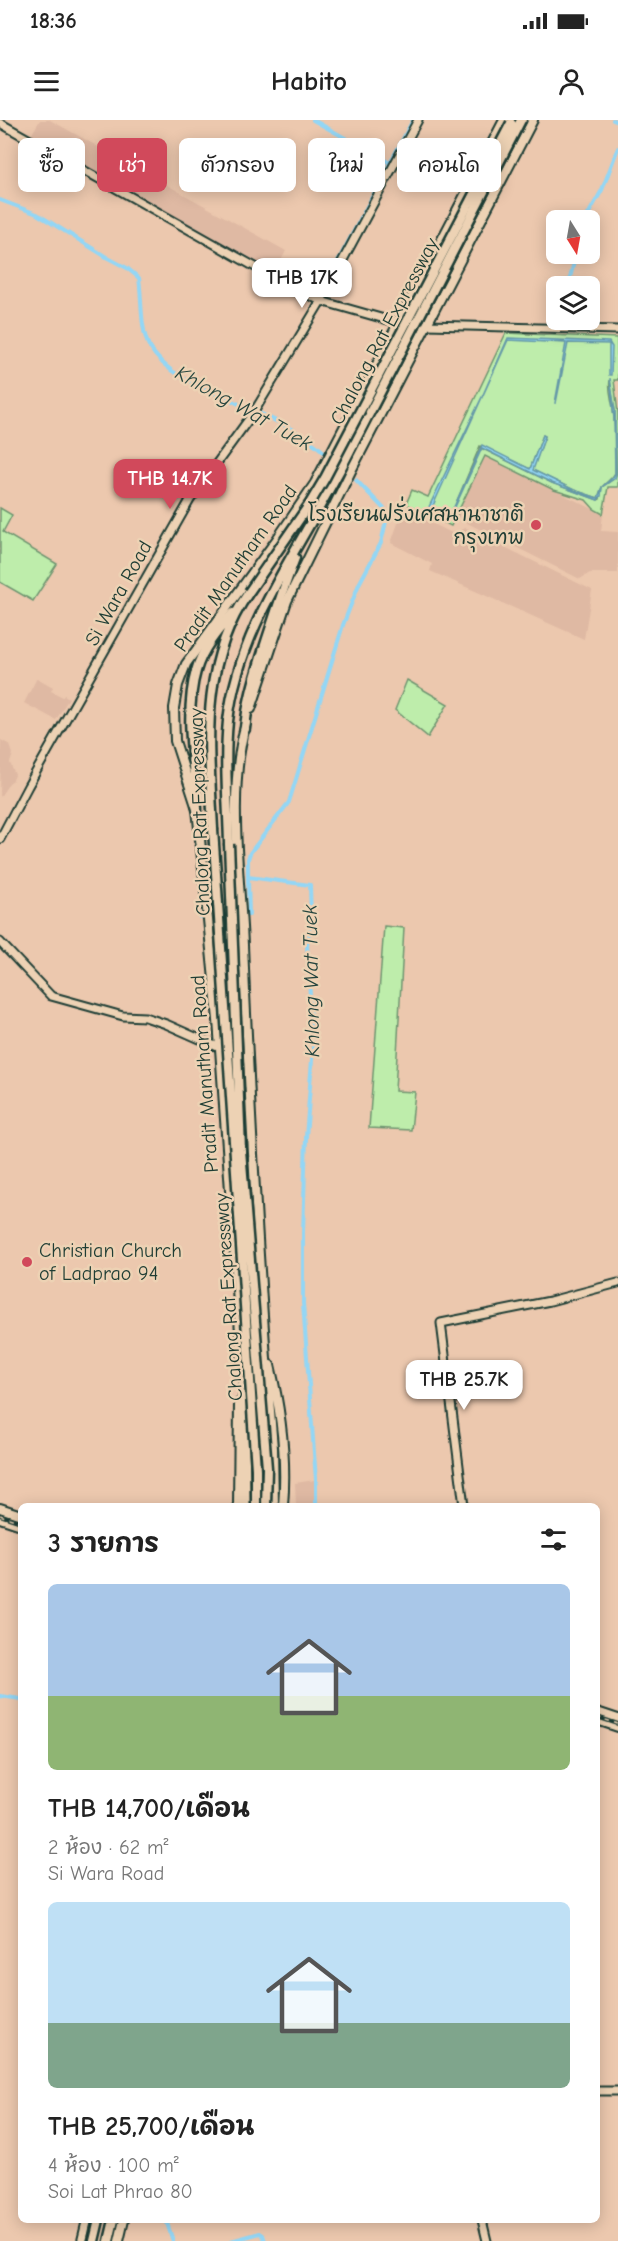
<!DOCTYPE html>
<html lang="th">
<head>
<meta charset="utf-8">
<style>
  body { margin:0; font-family:"Comic Neue","Playpen Sans Thai",sans-serif; background:#f2f2f2; color:#222; height:100vh; display:flex; flex-direction:column; font-size:22px; white-space:nowrap }
  * { box-sizing:border-box; margin:0 }
  p { font-size:20px; color:#767676 }
  .icon { flex:none; width:33px; height:33px; fill:none; stroke:currentColor; stroke-width:2; stroke-linecap:round; stroke-linejoin:round }
  .map { position:relative; flex:1; overflow:hidden }
  .side { position:absolute; left:18px; top:1383px; width:582px; height:720px; display:flex; flex-direction:column; background:#fff; border-radius:9px; box-shadow:0 3px 15px #0003 }
  .side>* { flex:none }
  .top-card { position:absolute; left:18px; top:18px; width:582px; height:54px; display:flex; gap:12px }
  .needle { width:39px; rotate:169deg }
  .fabs { position:absolute; left:546px; top:90px; display:grid; gap:12px }
  .fabs a { display:grid; place-items:center; width:54px; height:54px; border-radius:9px; background:#fff; box-shadow:0 3px 15px #0003; font-size:30px }
  .price { position:absolute; translate:-50% -51px; padding:0 14px; border-radius:12px; background:#fff; color:#222; font-size:20px; line-height:39px; filter:drop-shadow(0 2px 3px #0008) }
  .price::after { content:''; position:absolute; left:50%; top:36px; width:18px; height:14px; margin-left:-9px; background:inherit; clip-path:polygon(0 0,100% 0,50% 100%) }
  .price.on { background:#d1495b; color:#fff }
  ul { padding:0; list-style:none }
  li { display:grid; align-content:center; gap:12px; height:318px; padding:0 30px }
  li span { display:grid; place-items:center; height:186px; border-radius:9px; color:#555 }
  li>.icon { margin-inline-start:auto }
  span .icon { width:108px; height:108px; fill:#fffc; stroke-width:1 }
  li b { font-size:26px }
  h2 { display:flex; justify-content:space-between; align-items:center; height:72px; padding:0 30px; font-size:26px }
  .tag { padding:0 21px; border-radius:9px; background:#fff; box-shadow:0 3px 15px #0003; font-size:21px; line-height:54px }
  .tag.on { background:#d1495b; color:#fff }
  .status { display:flex; justify-content:space-between; align-items:center; height:42px; padding:0 30px; background:#fff; direction:ltr }
  .status svg { height:16px; fill:currentColor }
  header { display:flex; justify-content:space-between; align-items:center; height:78px; padding:0 30px; background:#fff; font-size:27px; font-weight:800 }
  .map>svg:first-child { display:block }
</style>
</head>
<body>
<div class="status"><b>18:36</b><svg viewBox="0 0 49 12"><path d="M0 12V9h3v3zM5 12V6h3v6zM10 12V3h3v9zM15 12V0h3v12zM26 1h20v11H26zM47 4h2v5h-2z"/></svg></div>
<header><svg class="icon" aria-label="menu" viewBox="0 0 24 24"><path d="M4 6h16M4 12h16M4 18h16"/></svg>Habito<svg class="icon" aria-label="person" viewBox="0 0 24 24"><circle cx="12" cy="8" r="4"/><path d="M4 21q1-7 8-7t8 7"/></svg></header>
<div class="map">
<svg width="618" height="2121" viewBox="0 0 618 2121">
  <rect width="100%" height="100%" fill="#ecc8ae"/>
  <filter id="ink" filterUnits="userSpaceOnUse"><feTurbulence type="fractalNoise" baseFrequency=".0167" numOctaves="2"/><feDisplacementMap in="SourceGraphic" scale="12" xChannelSelector="R" yChannelSelector="G"/><feConvolveMatrix kernelMatrix="1 2 1 2 8 2 1 2 1" color-interpolation-filters="sRGB"/></filter>
  <g filter="url(#ink)">
    <!-- built -->
    <path fill="#dfb9a3" d="M40,0H50L286,131L273,156L29,19Z
      M485,336L603,394L601,411L618,412V453H590L580,459L455,397Z
      M403,389L452,413L466,408L592,470L584,519L430,451L432,444L391,423Z
      M37,558L53,567L51,571L63,577L64,575L69,578L56,600L24,583Z
      M1,620L10,625L13,634L10,643L15,655L13,660L9,663L0,677Z
      M315,1360L314,1386H296L295,1363Z"/>
    <!-- green -->
    <path fill="#beedab" stroke="#6e9570" stroke-width="1.5" fill-rule="evenodd" d="M506,213L617,218L618,260H614L618,293V367H608L603,394L594,389L586,380L554,370L485,336L451,406L406,384L412,370L428,377ZM610,260L615,291L616,354L615,358L602,367L600,379L598,380L552,363L481,328L456,383L480,326L530,349L543,315L545,316L532,350L574,370L598,378C600,374 600,369 603,366C607,361 612,359 615,353C615,332 616,310 613,289C612,279 608,270 610,260Z
      M0,388L12,395L3,412L57,444L33,481L0,462Z
      M407,560L448,584L428,617L395,590Z
      M384,806L404,808L395,971L415,972L411,1010L369,1008Z"/>
    <!-- water -->
    <path fill="#93d6f5" stroke="#6599a8" stroke-width="1.5" d="M508,218L609,222L612,227L611,255H609V224L568,223L556,283H555L566,223L508,220L431,390L449,398L482,325L530,349L543,315L545,316L533,350L574,370L598,378L602,367L613,357L615,353L614,299L610,258L615,291L616,354L615,358L602,367L601,376L598,380L552,363L482,328L449,400L428,389L482,277Z"/>
    <g fill="none" stroke-linecap="round" stroke-linejoin="round">
      <!-- canal -->
      <path stroke="#93d6f5" stroke-width="4" d="M313,0L390,43
        M613,0L618,2
        M0,80L37,94L108,138L127,148L139,158C142,177 140,209 149,226C165,254 199,267 228,279C261,294 297,308 324,332
        M585,100L602,70L618,28
        M568,166L576,134
        M319,172L338,141L413,0
        M558,206L560,200
        M200,797L249,795L248,758
        M316,1386V1360L303,1183V1113L306,1017L313,927L307,825L311,801L310,765L248,757V739L250,733L289,682L343,505L359,464L381,423L388,393L356,360
        M0,1576L21,1579
        M166,2100L173,2121
        M231,2121L260,2113L263,2115L265,2121"/>
      <defs>
        <path id="secondary" d="M0,3L273,157L321,181L388,200L427,205L618,210
          M0,719L28,666L190,380L254,292L321,181L418,0
          M0,822L51,876L123,896L145,897L166,904L220,928
          M464,1386L441,1203L550,1181L618,1163
          M597,1971H618
          M482,2100L487,2121"/>
        <path id="primary" d="M251,589L287,481L352,349L533,0
          M246,603C227,669 240,757 243,825C250,993 259,1160 273,1328L274,1386
          M270,1245C281,1291 287,1339 283,1386
          M238,1386L239,1283
          M246,1386L243,1255L218,900L197,689L175,621L174,588L178,565L186,544L277,419L315,363L504,0
          M0,1388L21,1395
          M0,1398L21,1405
          M597,1592L618,1599
          M597,1600L618,1607
          M82,2121L87,2100
          M119,2121L124,2100"/>
        <path id="highway" d="M245,609C247,582 255,557 263,531C273,500 283,469 295,438
          M197,689C194,647 184,592 196,551C202,529 218,510 233,493
          M213,709C209,627 198,545 249,472
          M229,724C228,683 224,642 228,601C236,530 272,470 307,409C329,371 350,332 370,292
          M94,2121L99,2100
          M109,2121L114,2100"/>
      </defs>
      <!-- secondary casing -->
      <use href="#secondary" stroke="#1f3d34" stroke-width="11"/>
      <!-- primary casing -->
      <use href="#primary" stroke="#1f3d34" stroke-width="12"/>
      <!-- highway casing -->
      <use href="#highway" stroke="#1f3d34" stroke-width="13"/>
      <!-- secondary -->
      <use href="#secondary" stroke="#edd2b4" stroke-width="7"/>
      <!-- primary -->
      <use href="#primary" stroke="#edd2b4" stroke-width="8"/>
      <!-- highway -->
      <use href="#highway" stroke="#edd2b4" stroke-width="8"/>
      <defs>
        <path id="rail" d="M0,1395L21,1402
          M597,1597L618,1604"/>
      </defs>
      <!-- rail casing -->
      <use href="#rail" stroke="#1f3d34" stroke-width="4"/>
      <!-- rail -->
      <use href="#rail" stroke="#edd2b4" stroke-width="1.5" stroke-dasharray="4.5" stroke-linecap="butt"/>
      <defs>
        <path id="highway-bridge" d="M370,292L521,0
          M249,472L309,385L325,358L511,3
          M213,709L256,1349V1386
          M229,724L241,1030L267,1348L266,1386"/>
      </defs>
      <!-- highway-bridge casing -->
      <use href="#highway-bridge" stroke="#1f3d34" stroke-width="13" stroke-linecap="butt"/>
      <!-- highway-bridge -->
      <use href="#highway-bridge" stroke="#edd2b4" stroke-width="8"/>
    </g>
  </g>
  <!-- markers -->
  <g fill="#d1495b" stroke="#edd2b4" stroke-width="2">
    <circle cx="536" cy="405" r="6"/>
    <circle cx="27" cy="1142" r="6"/>
  </g>
  <g text-anchor="middle" stroke-width="5" stroke-linejoin="round" paint-order="stroke">
    <!-- street labels -->
    <g font-size="20" fill="#1f3d34" stroke="#edd2b4">
      <text transform="translate(384 211) rotate(-62)" y="7">Chalong Rat Expressway</text>
      <text transform="translate(235 448) rotate(-55)" y="7">Pradit Manutham Road</text>
      <text transform="translate(118 473) rotate(-61)" y="7">Si Wara Road</text>
      <text transform="translate(199 692) rotate(-92)" y="7">Chalong Rat Expressway</text>
      <text transform="translate(204 954) rotate(-94)" y="7">Pradit Manutham Road</text>
      <text transform="translate(228 1177) rotate(-94)" y="7">Chalong Rat Expressway</text>
    </g>
    <!-- poi labels -->
    <g font-size="20" fill="#1f3d34" stroke="#edd2b4" text-anchor="end">
      <text x="524" y="401">โรงเรียนฝรั่งเศสนานาชาติ<tspan x="524" dy="23">กรุงเทพ</tspan></text>
      <text x="39" y="1137" text-anchor="start">Christian Church<tspan x="39" dy="23">of Ladprao 94</tspan></text>
    </g>
    <!-- water labels -->
    <g font-size="21" font-style="italic" fill="#25453e" stroke="#edd2b4">
      <text transform="translate(244 288) rotate(29)" y="7">Khlong Wat Tuek</text>
      <text transform="translate(311 861) rotate(-91)" y="7">Khlong Wat Tuek</text>
    </g>
  </g>
</svg>
<div class="fabs">
<a><svg class="needle" viewBox="-14 -14 28 28"><path d="M0-13l5 13h-10z" fill="#e53935"/><path d="M0 13l5-13h-10z" fill="#767676"/></svg></a>
<a><svg class="icon" aria-label="layers" viewBox="0 0 24 24"><path d="M12 4l9 5-9 5-9-5zM3 14l9 5 9-5"/></svg></a>
</div>
<b class="price" style="left:302px;top:189px">THB 17K</b>
<b class="price on" style="left:170px;top:390px">THB 14.7K</b>
<b class="price" style="left:464px;top:1291px">THB 25.7K</b>
<div class="top-card">
<a class="tag">ซื้อ</a>
<a class="tag on">เช่า</a>
<a class="tag">ตัวกรอง</a>
<a class="tag">ใหม่</a>
<a class="tag">คอนโด</a>
</div>
<section class="side">
<h2>3 รายการ<svg class="icon" aria-label="filters" viewBox="0 0 24 24"><path d="M4 7h16M4 17h16"/><circle cx="9" cy="7" r="2"/><circle cx="15" cy="17" r="2"/></svg></h2>
<ul>
<li><span style="background:linear-gradient(#a9c7e8 60%,#8fb573 0)"><svg class="icon" aria-label="home" viewBox="0 0 24 24"><path d="M3 11l9-7 9 7M6 9v11h12V9"/></svg></span><div><b>THB 14,700/เดือน</b><p>2 ห้อง · 62 m²</p><p>Si Wara Road</p></div></li>
<li><span style="background:linear-gradient(#bfe0f5 65%,#7fa58c 0)"><svg class="icon" aria-label="home" viewBox="0 0 24 24"><path d="M3 11l9-7 9 7M6 9v11h12V9"/></svg></span><div><b>THB 25,700/เดือน</b><p>4 ห้อง · 100 m²</p><p>Soi Lat Phrao 80</p></div></li>
</ul>
</section>
</div>
</body>
</html>
